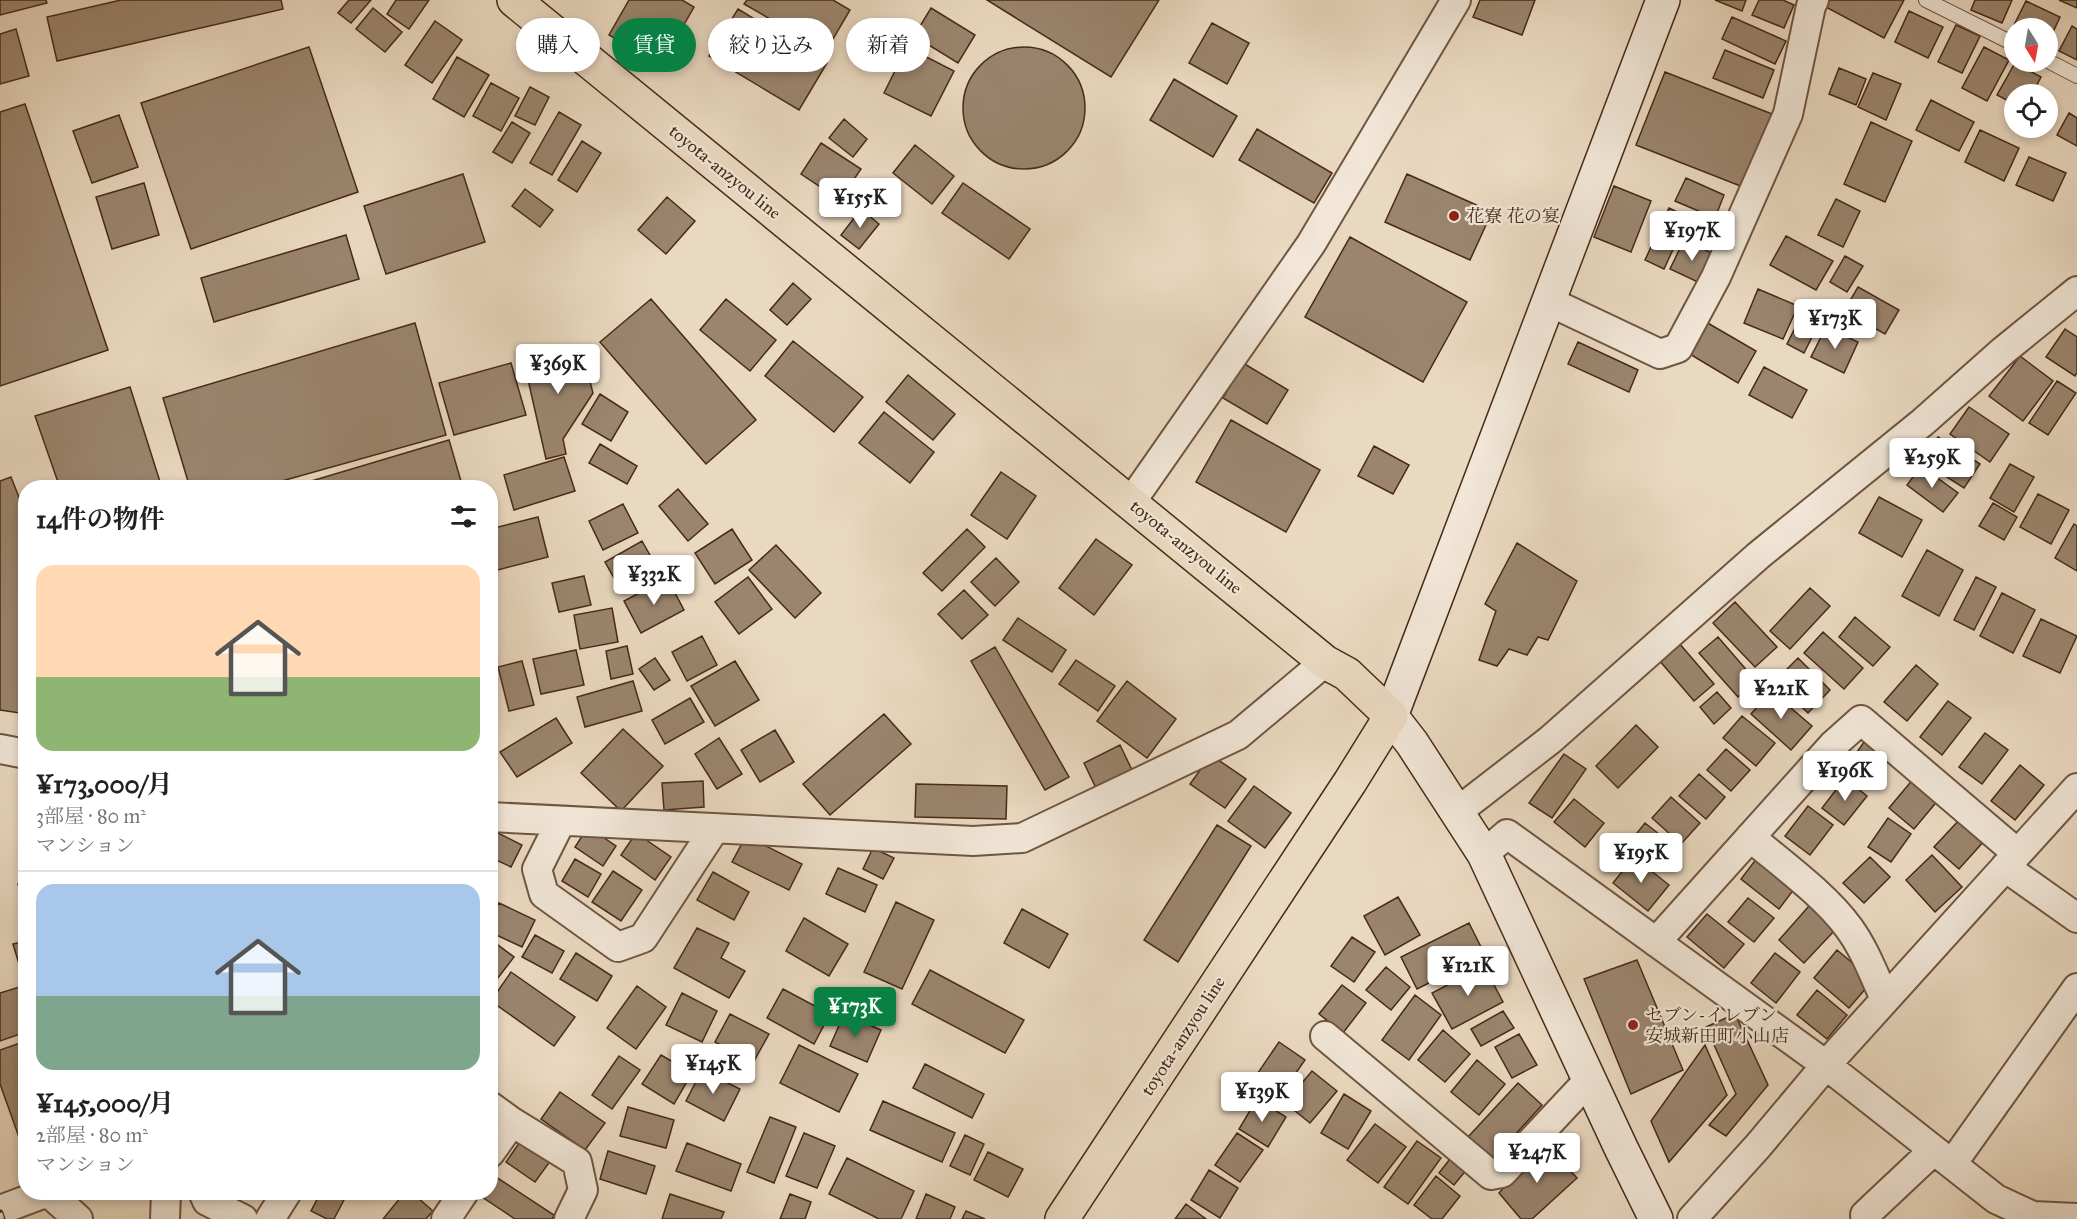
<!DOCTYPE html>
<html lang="ja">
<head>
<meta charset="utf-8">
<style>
  body { margin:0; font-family:"IM FELL Great Primer","Noto Serif JP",serif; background:#f6f6f6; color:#222; height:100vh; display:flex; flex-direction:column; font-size:22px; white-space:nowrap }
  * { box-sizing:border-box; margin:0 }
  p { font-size:20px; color:#767676 }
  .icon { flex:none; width:33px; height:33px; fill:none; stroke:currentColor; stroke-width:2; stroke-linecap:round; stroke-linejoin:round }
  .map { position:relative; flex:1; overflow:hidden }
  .side { position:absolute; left:18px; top:480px; width:480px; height:720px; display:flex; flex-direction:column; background:#fff; border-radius:24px; box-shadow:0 3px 9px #0003 }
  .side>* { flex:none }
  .top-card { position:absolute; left:516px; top:18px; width:570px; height:54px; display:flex; gap:12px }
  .needle { width:39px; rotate:169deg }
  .controls { position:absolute; left:2004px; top:18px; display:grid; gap:12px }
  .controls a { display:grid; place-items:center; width:54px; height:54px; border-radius:50%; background:#fff; box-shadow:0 3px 9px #0003; font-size:30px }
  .price { position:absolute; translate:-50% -51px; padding:0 14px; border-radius:6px; background:#fff; color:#222; font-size:20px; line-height:39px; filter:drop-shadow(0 2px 3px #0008) }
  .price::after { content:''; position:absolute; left:50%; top:36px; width:18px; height:14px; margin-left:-9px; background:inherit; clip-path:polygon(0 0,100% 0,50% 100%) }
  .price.selected { background:#0b8043; color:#fff }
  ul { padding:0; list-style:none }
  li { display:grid; align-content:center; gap:12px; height:318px; padding:0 18px }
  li+li { border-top:2px solid #e0e0e0 }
  li span { display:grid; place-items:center; height:186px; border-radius:18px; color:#555 }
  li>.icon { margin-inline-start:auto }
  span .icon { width:108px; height:108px; fill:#fffc; stroke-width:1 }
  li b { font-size:26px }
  h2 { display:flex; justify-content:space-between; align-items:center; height:72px; padding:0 18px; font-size:26px }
  .chip { padding:0 21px; border-radius:27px; background:#fff; box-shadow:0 3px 9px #0003; font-size:21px; line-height:54px }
  .chip.selected { background:#0b8043; color:#fff }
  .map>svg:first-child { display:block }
</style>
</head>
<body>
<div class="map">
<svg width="2077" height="1219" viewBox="0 0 2077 1219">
  <rect width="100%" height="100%" fill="#ead9c1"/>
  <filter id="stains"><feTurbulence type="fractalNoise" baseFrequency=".00333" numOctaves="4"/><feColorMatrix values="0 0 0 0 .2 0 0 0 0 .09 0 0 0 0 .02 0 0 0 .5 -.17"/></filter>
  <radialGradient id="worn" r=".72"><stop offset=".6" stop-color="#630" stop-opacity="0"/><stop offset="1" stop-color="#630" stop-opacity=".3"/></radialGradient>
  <!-- building -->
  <path fill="#9b856f" stroke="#462a16" stroke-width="1.5" d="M0,0H46L47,3L0,15Z
    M121,0H281L283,9L57,61L47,17Z
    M349,0H371L351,23L338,13Z
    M396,0H429L409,29L387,14Z
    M629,0H682L694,7L661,65L609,35Z
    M747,0H833L850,10L826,51L744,4Z
    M987,0H1159L1111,77Z
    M1480,0H1535L1522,35L1473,17Z
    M1715,0H1746L1742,11Z
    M1759,0H1783L1794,5L1784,28L1752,15Z
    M1825,0H1904L1884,38L1822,5Z
    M1975,0H2012L2002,23L1971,10Z
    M2059,0H2077V8Z
    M2026,1L2060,17L2048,43V28L2013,27Z
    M373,8L402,32L385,52L356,29Z
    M931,8L975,35L958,63L914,36Z
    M738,9L827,63L799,110L709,56Z
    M1909,11L1943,27L1928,58L1895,42Z
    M1732,17L1786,41L1775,64L1722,39Z
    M435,21L462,40L432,83L405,65Z
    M1212,23L1249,43L1227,84L1189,63Z
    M1956,25L1980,36L1962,73L1938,62Z
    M2072,26L2077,29V60L2059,51Z
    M16,29L29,76L0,84V34Z
    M963 108a61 61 0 1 1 122 0a61 61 0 1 1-122 0Z
    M309,47L358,192L191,249L141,103Z
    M907,47L954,71L931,116L884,93Z
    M1984,47L2009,60L1987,101L1962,88Z
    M1725,50L1774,70L1763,98L1713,78Z
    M457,57L489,75L464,117L433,99Z
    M2015,63L2041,77L2032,94H2014V104L1997,95Z
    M1839,68L1866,79L1856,105L1829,94Z
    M1665,72L1772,114L1743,187L1636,145Z
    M1873,73L1901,84L1886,120L1858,107Z
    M1174,79L1237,116L1213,157L1150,120Z
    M491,83L519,98L501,131L473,116Z
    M530,87L549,97L535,125L515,116Z
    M1931,100L1974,122L1959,151L1916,130Z
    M25,104L108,350L0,386V112Z
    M559,112L581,125L552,175L530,163Z
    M2069,113L2077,118V146L2057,135Z
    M119,115L138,167L92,183L73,131Z
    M844,119L867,139L853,157L829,138Z
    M512,122L530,133L512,163L493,152Z
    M1871,122L1912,141L1885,202L1844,184Z
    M1257,129L1332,173L1314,203L1239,160Z
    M1980,130L2019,148L2004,181L1965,162Z
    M582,141L601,153L577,192L558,180Z
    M821,143L861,169L840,200L801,174Z
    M915,145L954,176L932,204L893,173Z
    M2029,157L2066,173L2053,201L2016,185Z
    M463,174L485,242L386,274L364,206Z
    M1407,174L1492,212L1470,260L1385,222Z
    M1686,178L1724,195L1715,218L1675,201Z
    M144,183L159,235L112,249L96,197Z
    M963,183L1030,229L1009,259L942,213Z
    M1614,186L1651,201L1631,252L1594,237Z
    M525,189L553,210L540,227L512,206Z
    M667,197L695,221L666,254L638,230Z
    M1836,199L1860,211L1843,247L1818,235Z
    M1669,208L1688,217L1664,269L1645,260Z
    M861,209L879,224L859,249L841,235Z
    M346,235L359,279L214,322L201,278Z
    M1786,236L1833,261L1816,290L1770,265Z
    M1350,237L1467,302L1423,382L1305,317Z
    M1684,240L1714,254L1700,283L1670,269Z
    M1845,256L1863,266L1847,292L1830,282Z
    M793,283L811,299L787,325L770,310Z
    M1858,287L1899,310L1885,334L1844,311Z
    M1758,289L1798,306L1783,339L1744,323Z
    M651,299L756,420L706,464L600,342Z
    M726,299L776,340L750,371L700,330Z
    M1803,312L1820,321L1804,353L1787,344Z
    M1706,322L1756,351L1738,383L1688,353Z
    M415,323L446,435L257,488H190L163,398Z
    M1826,327L1858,342L1844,373L1811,357Z
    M2065,329L2077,337V373L2075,376L2046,357Z
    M793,341L863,397L834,432L765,376Z
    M1578,342L1638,370L1629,392L1568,364Z
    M581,347L593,393L563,439L566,454L546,459L524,362Z
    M2020,356L2053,381L2023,421L1989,396Z
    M511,363L526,415L454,435L439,383Z
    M1243,363L1288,390L1267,424L1223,398Z
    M1764,367L1807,390L1792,418L1749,395Z
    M908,375L955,414L933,440L886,402Z
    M2057,381L2076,393L2048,435L2029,423Z
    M130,387L162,488H60L35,416Z
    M600,394L628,412L611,441L582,424Z
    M1969,407L2009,434L1990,462L1950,434Z
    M884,412L934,452L910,483L859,443Z
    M1231,420L1320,470L1286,532L1196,482Z
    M1938,437L1980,464L1964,488L1922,461Z
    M449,440L463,488H288Z
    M600,444L637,466L627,484L589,463Z
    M1374,446L1409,465L1393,494L1358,476Z
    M564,457L575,491L514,510L504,475Z
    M2010,464L2034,477L2014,512L1990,498Z
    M1921,466L1958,493L1943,512L1907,485Z
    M1001,472L1036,496L1007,539L971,515Z
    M11,477L26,515V714L0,710V481Z
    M678,489L708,524L688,541L659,506Z
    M2038,494L2069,510L2051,544L2020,527Z
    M1879,497L1922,520L1902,557L1859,533Z
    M1993,503L2017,517L2004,540L1979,526Z
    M623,504L638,533L603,550L589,521Z
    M538,517L548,557L490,572V529Z
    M2074,524L2077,526V571L2055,558Z
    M732,529L752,560L715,584L695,553Z
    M967,529L985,547L942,591L923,573Z
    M1096,539L1132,565L1094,615L1059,588Z
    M642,541L659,571L622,592L605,562Z
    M1517,543L1577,581L1548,640L1538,637L1527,655L1509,649L1497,666L1479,660L1496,611L1485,604Z
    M776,545L821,593L795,618L749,570Z
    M1927,550L1963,570L1939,616L1902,596Z
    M996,558L1019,582L995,606L971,582Z
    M584,576L591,605L559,612L552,583Z
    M748,577L772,609L739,634L715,602Z
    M1976,577L1996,587L1974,630L1954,620Z
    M667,578L684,610L641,633L624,601Z
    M1810,588L1830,606L1790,649L1770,631Z
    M964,590L988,615L962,639L938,614Z
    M2002,593L2035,610L2013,653L1980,636Z
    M1735,602L1777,647L1755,667L1713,623Z
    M612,608L618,642L580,649L574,615Z
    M1855,617L1890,647L1873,666L1839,637Z
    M1018,618L1066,650L1052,672L1003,640Z
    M2041,619L2077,636L2060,673L2023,656Z
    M1823,632L1863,668L1844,689L1804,653Z
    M702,636L717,665L687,681L672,652Z
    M1718,637L1756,681L1738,697L1699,653Z
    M1679,643L1714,684L1694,701L1659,660Z
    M627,646L633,674L611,679L606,651Z
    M995,647L1069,777L1045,790L971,661Z
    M576,650L584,685L541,694L533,659Z
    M655,658L670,680L654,690L639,669Z
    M1798,658L1830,690L1808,713L1775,681Z
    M1076,660L1115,686L1098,711L1059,684Z
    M522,661L534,705L509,711L498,667Z
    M735,661L759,700L715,726L691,686Z
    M1916,665L1938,684L1907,721L1884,702Z
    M633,681L642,711L585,727L577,697Z
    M1127,681L1176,719L1147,758L1097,721Z
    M1771,691L1812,726L1791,750L1751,714Z
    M1717,692L1731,708L1714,724L1700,707Z
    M690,698L704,722L665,744L652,720Z
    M1948,701L1971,718L1942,755L1920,737Z
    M884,714L911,744L830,815L803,784Z
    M1742,716L1775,743L1756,766L1723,738Z
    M556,718L572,743L517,777L500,752Z
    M1636,725L1658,747L1618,788L1596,766Z
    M623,729L663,766L621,811L581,773Z
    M775,730L794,762L760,782L741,750Z
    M1985,733L2008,750L1982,784L1959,767Z
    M719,738L742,774L717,789L695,754Z
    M1864,742L1890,758L1870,788L1844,771Z
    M1120,745L1132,770L1096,788L1084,763Z
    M1726,749L1750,770L1731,791L1707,770Z
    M1564,754L1586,769L1552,818L1529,803Z
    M1211,755L1246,779L1225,808L1190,784Z
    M2020,765L2044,785L2015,820L1991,801Z
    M1699,774L1725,797L1706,819L1679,796Z
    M1845,778L1867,796L1844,825L1822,808Z
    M1914,778L1939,799L1914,829L1889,808Z
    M703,781L704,807L664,810L662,783Z
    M916,784L1007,786L1006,819L915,817Z
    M1254,786L1291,813L1265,848L1228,821Z
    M1671,797L1700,823L1681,844L1652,818Z
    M1574,799L1604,823L1585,847L1554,822Z
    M1808,806L1833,825L1810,855L1785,836Z
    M1888,818L1911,834L1891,862L1868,847Z
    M1961,818L1985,840L1959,869L1934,847Z
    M1645,823L1678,849L1661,869L1629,843Z
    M1217,825L1251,846L1178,962L1144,940Z
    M588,827L616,846L603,866L575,847Z
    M490,829L522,845L511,867L490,857Z
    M636,833L671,857L655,880L621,855Z
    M746,836L802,864L789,890L732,862Z
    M873,848L894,858L883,879L863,869Z
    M1760,854L1798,884L1779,909L1741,879Z
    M1932,855L1962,887L1935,912L1906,880Z
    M1634,857L1669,885L1648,911L1613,883Z
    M1870,857L1890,877L1864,903L1843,883Z
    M575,859L601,874L588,897L562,881Z
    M838,868L877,885L865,912L826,894Z
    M613,871L642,890L621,921L592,902Z
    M713,872L749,892L734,920L697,900Z
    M26,882V914H25L18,884Z
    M1398,897L1420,935L1385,955L1364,916Z
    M1748,898L1774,918L1754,942L1728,922Z
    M896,902L934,920L902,989L864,972Z
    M499,903L535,920L522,947L490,932V920Z
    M1809,906L1835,930L1804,963L1779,940Z
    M1022,909L1068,934L1049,968L1004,943Z
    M1707,914L1744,944L1724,968L1687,937Z
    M804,918L848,944L829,976L786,951Z
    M1469,923L1485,955L1417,989L1401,957Z
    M697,928L729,943L721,958L745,971L729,998L674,968Z
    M535,935L564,951L552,973L522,957Z
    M1352,937L1375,952L1354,982L1331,966Z
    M490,939L514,957L490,988Z
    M26,941V973L22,974L13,944Z
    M1837,950L1873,980L1849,1008L1814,978Z
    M576,953L612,976L597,1001L560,979Z
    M1775,953L1800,972L1776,1003L1751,983Z
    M1637,960L1683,1070L1631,1094L1584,979Z
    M1484,966L1503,1002L1452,1029L1432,993Z
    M1386,967L1410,987L1391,1010L1366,990Z
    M930,970L1024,1020L1005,1053L912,1004Z
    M511,972L575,1017L554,1046L491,1001Z
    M26,985V1032L0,1041V993Z
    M1342,985L1366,1003L1343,1033L1319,1014Z
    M637,986L666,1007L636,1049L607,1028Z
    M783,989L830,1014L814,1044L767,1018Z
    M1817,990L1847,1015L1827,1039L1797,1015Z
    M682,993L717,1011L702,1042L666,1025Z
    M1415,995L1441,1015L1409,1060L1382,1040Z
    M1503,1011L1514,1028L1481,1046L1471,1029Z
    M730,1014L769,1034L753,1063L715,1042Z
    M844,1014L881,1030L867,1062L830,1046Z
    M1735,1014L1768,1085L1726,1136L1709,1125L1736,1094L1706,1027Z
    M1443,1030L1470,1054L1445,1082L1418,1060Z
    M1519,1034L1537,1065L1512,1078L1495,1047Z
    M26,1041V1153L25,1154L0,1084V1050Z
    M1279,1042L1305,1060L1275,1103L1249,1086Z
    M799,1045L858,1074L839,1112L780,1083Z
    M1705,1045L1727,1095L1669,1162L1651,1121Z
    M661,1055L692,1073L674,1104L642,1084Z
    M619,1056L640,1070L612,1109L592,1095Z
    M1477,1060L1505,1084L1479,1115L1451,1092Z
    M925,1064L984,1094L972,1118L913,1088Z
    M702,1070L740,1089L724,1121L686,1101Z
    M1312,1071L1337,1091L1310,1123L1285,1103Z
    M1518,1083L1542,1105L1492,1160L1468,1137Z
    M560,1092L605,1123L585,1150L541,1119Z
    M1344,1094L1371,1111L1348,1149L1321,1133Z
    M1257,1099L1286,1117L1268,1147L1239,1129Z
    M883,1101L955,1133L942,1162L870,1130Z
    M628,1107L674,1120L666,1148L620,1136Z
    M770,1117L796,1127L774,1183L747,1172Z
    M1375,1124L1406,1147L1378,1183L1347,1160Z
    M804,1133L835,1146L817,1188L786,1176Z
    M1237,1133L1263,1150L1240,1182L1215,1165Z
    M965,1135L984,1144L970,1175L950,1166Z
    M522,1139L551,1160L535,1182L506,1162Z
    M1417,1141L1441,1158L1408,1204L1384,1187Z
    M687,1143L741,1164L731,1191L676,1171Z
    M1544,1143L1577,1178L1532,1219H1521L1499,1193Z
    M1457,1150L1472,1163L1454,1185L1439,1173Z
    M608,1151L655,1166L646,1194L600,1179Z
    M988,1152L1023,1169L1008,1197L974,1180Z
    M847,1158L914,1191L901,1219H879L829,1194Z
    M1209,1170L1238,1188L1220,1218L1191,1200Z
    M1436,1176L1460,1196L1442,1219H1432L1414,1205Z
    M496,1177L554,1215L552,1219H515L482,1197L485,1192H490V1185Z
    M321,1192H339L346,1196L334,1219H327L311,1211Z
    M405,1192H411L433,1211L426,1219H383Z
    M670,1194L724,1212L721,1219H662Z
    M790,1194L811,1202L805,1219H780Z
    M926,1194L955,1207L950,1219H916Z
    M1186,1204L1206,1219H1175Z
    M966,1211L985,1219H962Z"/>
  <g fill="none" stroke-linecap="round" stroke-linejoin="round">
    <defs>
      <path id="lane" d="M1926,0L2014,44
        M2048,61L2077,76"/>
      <path id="street" d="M1548,301L1660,354L1678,348L1716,277L1788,114L1811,6L1814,0
        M1131,502L1311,244L1456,0
        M0,749L26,754
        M1457,812L1550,740L1759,555L1923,422L2003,351L2077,291
        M490,817L973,841L1022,838L1238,735L1325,662
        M561,821L537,869L544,894L618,947L643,938L715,828
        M1750,837C1782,864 1825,895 1849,928C1865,950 1874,975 1885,999
        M1484,854L1507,834L1826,1065L1996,1199L2039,1219
        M2005,867L2077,918
        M1656,942L1833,745L1861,720L2017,853
        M1325,1036L1491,1175L1502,1173L1589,1080
        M490,1106L512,1122L490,1153
        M512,1122L577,1162L583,1190L569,1219
        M1952,1164L2077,988
        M48,1192L78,1219
        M203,1192L207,1201L243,1219
        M0,1210L48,1192
        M1865,1215L1934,1150
        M2033,1216L2077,1218
        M165,1219L166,1192
        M270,1219L287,1192
        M446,1219L464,1192
        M1692,1219L1758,1146L1826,1065L2077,788"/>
      <path id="secondary" d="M1656,1219L1621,1148L1484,854L1412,743L1391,716L1663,0"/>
      <path id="primary" d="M514,0L1325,662L1347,674L1391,716L1350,782L1062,1219"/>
    </defs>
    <!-- lane casing -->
    <use href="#lane" stroke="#6f5641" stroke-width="16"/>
    <!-- street casing -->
    <use href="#street" stroke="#6f5641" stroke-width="32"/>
    <!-- secondary casing -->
    <use href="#secondary" stroke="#462a16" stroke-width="36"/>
    <!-- primary casing -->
    <use href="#primary" stroke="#462a16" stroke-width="36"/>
    <!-- lane -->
    <use href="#lane" stroke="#f1e6d7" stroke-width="14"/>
    <!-- street -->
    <use href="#street" stroke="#f1e6d7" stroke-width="28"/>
    <!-- secondary -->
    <use href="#secondary" stroke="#f1e6d7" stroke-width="33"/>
    <!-- primary -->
    <use href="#primary" stroke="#ead9c1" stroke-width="33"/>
    <defs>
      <path id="rail" d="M0,1213L2,1219"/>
    </defs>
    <!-- rail casing -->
    <use href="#rail" stroke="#462a16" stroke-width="7"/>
    <!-- rail -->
    <use href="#rail" stroke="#f1e6d7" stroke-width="4.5" stroke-dasharray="14" stroke-linecap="butt"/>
  </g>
  <!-- markers -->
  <g fill="#8f2418" stroke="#f1e6d7" stroke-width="2">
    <circle cx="1454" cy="216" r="6"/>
    <circle cx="1633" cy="1025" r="6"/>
  </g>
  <g text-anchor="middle" stroke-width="4.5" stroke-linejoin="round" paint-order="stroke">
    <!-- street labels -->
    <g font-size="18" fill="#462a16" stroke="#f1e6d7">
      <text transform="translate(725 172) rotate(39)" y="6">toyota-anzyou line</text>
      <text transform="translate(1186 547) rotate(39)" y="6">toyota-anzyou line</text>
      <text transform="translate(1183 1036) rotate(-57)" y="6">toyota-anzyou line</text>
    </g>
    <!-- poi labels -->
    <g font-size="18" fill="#462a16" stroke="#f1e6d7" text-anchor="start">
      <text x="1466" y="222">花寮 花の宴</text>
      <text x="1645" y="1021">セブン-イレブン<tspan x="1645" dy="21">安城新田町小山店</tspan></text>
    </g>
  </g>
  <rect width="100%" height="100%" filter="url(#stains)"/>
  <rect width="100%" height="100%" fill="url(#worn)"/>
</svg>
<div class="controls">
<a><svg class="needle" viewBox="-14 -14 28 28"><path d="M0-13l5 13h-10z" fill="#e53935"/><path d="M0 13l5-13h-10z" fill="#767676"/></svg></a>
<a><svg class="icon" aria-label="locate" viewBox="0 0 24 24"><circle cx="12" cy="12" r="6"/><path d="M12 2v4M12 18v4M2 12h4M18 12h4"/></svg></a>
</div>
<b class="price" style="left:860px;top:229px">¥155K</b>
<b class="price" style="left:1692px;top:262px">¥197K</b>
<b class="price" style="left:1835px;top:350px">¥173K</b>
<b class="price" style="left:558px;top:395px">¥369K</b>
<b class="price" style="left:1932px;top:489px">¥259K</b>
<b class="price" style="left:654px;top:606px">¥332K</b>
<b class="price" style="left:1781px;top:720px">¥221K</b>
<b class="price" style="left:1845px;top:802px">¥196K</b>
<b class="price" style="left:1641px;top:884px">¥195K</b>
<b class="price" style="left:1468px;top:997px">¥121K</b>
<b class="price selected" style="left:855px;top:1038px">¥173K</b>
<b class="price" style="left:713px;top:1095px">¥145K</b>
<b class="price" style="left:1262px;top:1123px">¥139K</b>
<b class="price" style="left:1537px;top:1184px">¥247K</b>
<div class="top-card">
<a class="chip">購入</a>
<a class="chip selected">賃貸</a>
<a class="chip">絞り込み</a>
<a class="chip">新着</a>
</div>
<section class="side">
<h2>14件の物件<svg class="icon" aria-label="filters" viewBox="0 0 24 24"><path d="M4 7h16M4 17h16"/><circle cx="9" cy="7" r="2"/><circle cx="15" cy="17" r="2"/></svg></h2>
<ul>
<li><span style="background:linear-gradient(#ffd9b3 60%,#8fb573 0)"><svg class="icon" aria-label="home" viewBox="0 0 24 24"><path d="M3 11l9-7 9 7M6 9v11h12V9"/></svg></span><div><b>¥173,000/月</b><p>3部屋 · 80 m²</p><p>マンション</p></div></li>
<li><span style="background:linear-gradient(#a9c7e8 60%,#7fa58c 0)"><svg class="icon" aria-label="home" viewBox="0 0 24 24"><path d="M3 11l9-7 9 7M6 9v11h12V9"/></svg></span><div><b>¥145,000/月</b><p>2部屋 · 80 m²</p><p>マンション</p></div></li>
</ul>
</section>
</div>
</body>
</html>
